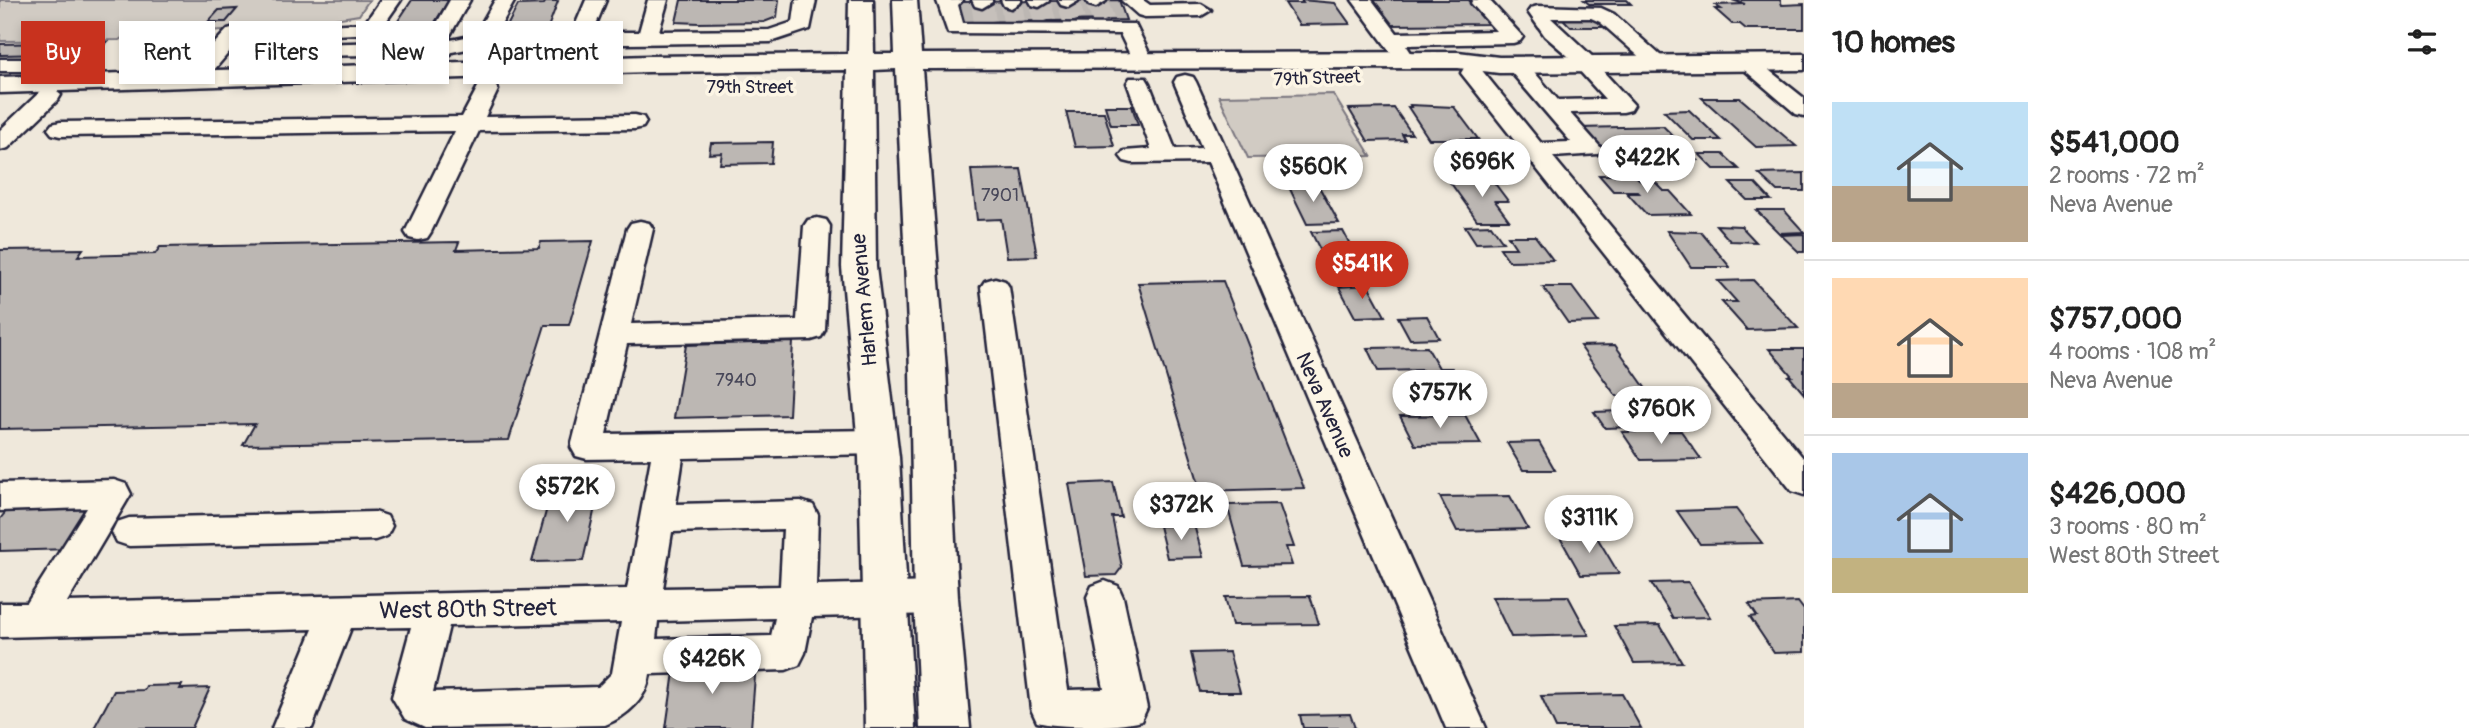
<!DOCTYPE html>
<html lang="en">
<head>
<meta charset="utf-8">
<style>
  body { margin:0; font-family:Pangolin,sans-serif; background:#f2f2f2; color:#222; height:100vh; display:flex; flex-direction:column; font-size:26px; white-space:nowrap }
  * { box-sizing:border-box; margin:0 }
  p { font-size:23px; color:#767676 }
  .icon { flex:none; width:38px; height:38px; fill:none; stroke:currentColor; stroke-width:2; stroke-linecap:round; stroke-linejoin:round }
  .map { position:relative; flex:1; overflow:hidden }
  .drawer { display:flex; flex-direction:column; background:#fff; width:665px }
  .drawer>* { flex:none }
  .guide { position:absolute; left:21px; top:21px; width:665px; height:63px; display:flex; gap:14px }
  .price { position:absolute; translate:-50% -60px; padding:0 16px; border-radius:24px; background:#fff; color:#222; font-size:23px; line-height:46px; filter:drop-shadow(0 2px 4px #0008) }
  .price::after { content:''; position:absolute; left:50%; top:42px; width:21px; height:16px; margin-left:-10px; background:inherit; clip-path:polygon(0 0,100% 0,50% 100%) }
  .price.selected { background:#c8321e; color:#fff }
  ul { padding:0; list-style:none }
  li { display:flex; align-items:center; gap:21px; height:175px; padding:0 28px }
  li+li { border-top:2px solid #e0e0e0 }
  li span { display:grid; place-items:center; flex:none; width:196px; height:140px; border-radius:0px; color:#555 }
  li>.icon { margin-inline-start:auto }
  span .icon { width:84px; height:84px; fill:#fffc; stroke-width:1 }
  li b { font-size:30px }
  h2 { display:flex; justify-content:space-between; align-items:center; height:84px; padding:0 28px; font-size:30px }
  .pill { padding:0 24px; border-radius:0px; background:#fff; box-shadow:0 4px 10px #0003; font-size:24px; line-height:63px }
  .pill.selected { background:#c8321e; color:#fff }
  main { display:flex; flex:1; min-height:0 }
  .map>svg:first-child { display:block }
</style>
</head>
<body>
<main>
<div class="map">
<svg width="1804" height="728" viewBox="0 0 1804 728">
  <rect width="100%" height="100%" fill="#efe8db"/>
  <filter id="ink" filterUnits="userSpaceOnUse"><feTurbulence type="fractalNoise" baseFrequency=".0143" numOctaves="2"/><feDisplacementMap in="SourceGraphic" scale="14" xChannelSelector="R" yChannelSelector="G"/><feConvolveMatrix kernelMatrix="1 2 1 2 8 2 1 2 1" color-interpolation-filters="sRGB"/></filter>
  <g filter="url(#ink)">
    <!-- green -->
    <path fill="#d1cbc3" stroke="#7a767f" stroke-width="2" d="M0,0H369L359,15L290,26L125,36L119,40L0,41Z
      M1333,94L1371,156L1248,158L1219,96Z"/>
    <!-- building -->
    <path fill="#bcb7b3" stroke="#22223b" stroke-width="2" d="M412,0H449L425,38L386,39Z
      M681,0H779L777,17L764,22L699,23L676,22Z
      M1119,0L1126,20L960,22L958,2Z
      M1301,0L1335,3L1350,24L1299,25L1285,3H1303Z
      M1373,0H1469L1490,24L1391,25Z
      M1584,0H1627L1631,4H1589Z
      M1732,0H1780L1782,5L1804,4V29H1746L1740,24H1732L1715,9H1721L1715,5L1745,4Z
      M546,1H558L547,30H505L518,5L544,4Z
      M237,9L226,22H208L219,10Z
      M1559,15H1595L1608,27H1571Z
      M267,28H298L276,57H243Z
      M107,42L96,53L0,55V44Z
      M1702,98H1740L1796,146L1756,147Z
      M1410,105L1454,107L1478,139H1429L1408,107H1411Z
      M1105,106H1132L1138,125H1111Z
      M1394,108L1412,134H1402L1405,140L1368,141L1349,109Z
      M1689,110L1721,140H1693L1664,111Z
      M1066,112H1104L1114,146L1075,147Z
      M1663,126L1697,160L1611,162L1580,128Z
      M773,142L771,163L720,164L722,153L709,154L711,143Z
      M1699,154H1723L1739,169H1714Z
      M1021,169L1037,256L1007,257L1001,219L977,220L971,170Z
      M1804,173V191H1777L1759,174Z
      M1599,175H1635L1641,181H1654L1664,191H1670L1691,214L1647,215L1627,193H1639L1637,191H1613Z
      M1493,181L1508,201H1495L1509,220H1477L1450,182Z
      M1287,183H1317L1339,223L1307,224Z
      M1730,183H1755L1771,200H1747Z
      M1756,210H1784L1804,232L1779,233Z
      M1491,225L1503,242L1476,243L1465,226Z
      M1716,225L1741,226L1756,242L1730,241Z
      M1343,231L1367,277H1334L1311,232Z
      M1667,231L1701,232L1730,267H1691Z
      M1804,234V252H1799L1781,235Z
      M1508,236H1535L1553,260L1509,261L1500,248H1516Z
      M593,241L569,325H545L509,440L243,445L255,424L0,429V250L83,249L78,256L155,254L160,247L459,242L456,250L539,248L541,242Z
      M1753,280L1798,328L1747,330L1722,302H1737L1718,281Z
      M1223,281L1304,488L1201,491L1138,283Z
      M1368,285L1385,316L1355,317L1339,287Z
      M1543,287H1572L1598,322L1568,323Z
      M1427,316L1439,338L1410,339L1398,317Z
      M793,342L789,415L674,418L686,345Z
      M1615,345L1651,396H1616L1580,346Z
      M1427,347L1439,368H1452L1464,388L1432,389L1422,370L1378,371L1367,348Z
      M1769,349H1804V394L1789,376H1792Z
      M1621,411L1632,427L1605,428L1594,412Z
      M1465,415L1481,444L1415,445L1400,416Z
      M1681,431L1701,459L1641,460L1622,432Z
      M1539,442L1555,470H1523L1507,443Z
      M1113,482L1121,517H1112L1122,567L1116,575L1086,576L1069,484Z
      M600,485L583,561L532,562L553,486Z
      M1510,496L1528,529L1457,531L1440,497Z
      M1279,504L1294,547H1286L1292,565L1244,566L1227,505Z
      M97,507L70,549L0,551V519L8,509Z
      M1736,509L1762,543L1700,544L1677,511Z
      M1194,525L1203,557L1167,558L1159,526Z
      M1595,534L1619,574L1581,575L1559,536Z
      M1688,582L1710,617L1673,618L1651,583Z
      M1310,596L1319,624L1232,625L1225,597Z
      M1568,596L1589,635L1511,637L1492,597Z
      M1798,602L1804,610V652L1774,653L1750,617L1757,616L1749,604Z
      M1660,625L1682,662L1634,663L1614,626Z
      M1229,652L1240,692H1200L1191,653Z
      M756,663L751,728H666L675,665Z
      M182,685L180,689L210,688L192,728H94L114,691L144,690L146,686Z
      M1622,694L1641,728H1556L1541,696Z
      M1350,714L1355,728H1303L1300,715Z"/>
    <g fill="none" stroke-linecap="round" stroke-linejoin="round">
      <!-- minor-tunnel -->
      <path stroke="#c6c0bb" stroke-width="22" stroke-dasharray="22 10" stroke-linecap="butt" d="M1039,1L1045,21
        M1068,1L1074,21
        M1096,1L1104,21
        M982,2L985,22
        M1011,2L1014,22"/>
      <defs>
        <path id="minor" d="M381,0H401L378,33L333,35L326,33L323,29L326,25L365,23Z
          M450,0H470L449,37L451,40L475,35L495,0H515L496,34L572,33L586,0H606L593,32H639L648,0H668L659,31L769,30L793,22L796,0H816L810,29L771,42L482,46L452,52L444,64H430L426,60L431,54L310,56L303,54L300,50L303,46L310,44L431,41L429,37Z
          M963,0L958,5L963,23L1135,24L1152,59L1148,63H1134L1120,34L948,33L937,1Z
          M972,0H992V2L982,8L975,6Z
          M1001,0H1021V2L1011,8L1004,6Z
          M1029,0H1049V1L1039,7L1032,5Z
          M1058,0H1078V1L1068,7L1061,5Z
          M1086,0H1106V1L1096,7L1089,5Z
          M1121,0H1143L1150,5L1201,4L1211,10L1201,16L1145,17L1138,15Z
          M1352,0H1372L1397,33L1496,31L1471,3L1473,0H1489L1523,37L1520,41L1513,43L1406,45L1412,54L1409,58H1395Z
          M1538,6L1601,8L1614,14L1670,64L1666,68H1652L1600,22L1591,18H1551L1596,60L1598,66L1634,105L1631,110L1623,112L1570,113L1602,149L1598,154L1553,157L1804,459V495L1792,491L1461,73L1464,68H1480L1541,143L1571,142L1505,65L1508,60H1524L1558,100L1605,99L1577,68L1575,62L1545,36L1528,12L1531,8Z
          M235,27L242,29L245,33L242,37L202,84H186L183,79L186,74L228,29Z
          M175,29L182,31L185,35L182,39L141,86H125L122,81L125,76L168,31Z
          M1748,57L1755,59L1804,98V116L1796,114L1741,67L1737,63L1741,59Z
          M0,59H72L80,60L83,65L60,88L53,89L61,95L58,100L8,148L0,150V130L42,90L49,89L41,83L52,71H0Z
          M1185,75L1193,77L1196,82L1486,728H1446L1208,162L1132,163L1124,161L1120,156L1124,151L1151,149L1127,83L1130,78H1146L1149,83L1175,149L1202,148L1174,82L1177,77Z
          M487,83L495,85L498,90L485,117L635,115L643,117L646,122L643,127L635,129L479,131L431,232L427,238L418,240L409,238L405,232L455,131L60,136L52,134L48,129L52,124L60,122L462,117L479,85Z
          M817,218L826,220L830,226L825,330L821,337L811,340L627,344L606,434L878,430L889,433L894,442L889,451L878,454L683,458L676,504L801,501L813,505L818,515L816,585L936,582L949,587L954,598L949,609L936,614L812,617L805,653L799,665L786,670L650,674C647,699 627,716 605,725L425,728L405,719L392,697L411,627L351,628L312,728H272L313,629L0,637V603H27L87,508L0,511V483L114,480L126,484L131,494L67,602L627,589L651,458L587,459L576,456L571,447L627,229L631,223L640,221L649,223L653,229L631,324L797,320L804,226L808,220ZM783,529L780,586L663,588L672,532ZM775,618L771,636L656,639L658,621ZM621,622L612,673L598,687L433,692L449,626Z
          M995,278L1005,281L1009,287L1068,690L1104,689L1087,597L1092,586L1105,581L1118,586L1123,597L1147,708L1141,721C1116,728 1061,728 1037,722L1031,709L981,287L985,281Z
          M375,512L387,516L392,526L387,536L375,540L129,546L117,542L112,532L117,522L129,518Z"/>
        <path id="major" d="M849,0H873L874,54H895L893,0H917L921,54L1458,52L1499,57L1804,54V70L1499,73L1458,68L922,69L946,369L958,598L970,728H920L914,598L910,369L896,69L874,70L876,267L899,457L915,728H865L859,457L842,267L847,70L648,72L0,93V77L648,56L848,54Z"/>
      </defs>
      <!-- minor casing -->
      <use href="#minor" stroke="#22223b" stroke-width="5"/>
      <!-- major casing -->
      <use href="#major" stroke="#22223b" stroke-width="5"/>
      <!-- minor -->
      <use href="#minor" fill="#fcf5e5" fill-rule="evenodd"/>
      <!-- major -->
      <use href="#major" fill="#fcf5e5" fill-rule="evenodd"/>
    </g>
  </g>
  <g text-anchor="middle" stroke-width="7" stroke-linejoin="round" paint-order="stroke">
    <!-- far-street labels -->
    <g font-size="18" fill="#22223b" stroke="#fcf5e5">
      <text transform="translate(1317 78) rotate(-2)" y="6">79th Street</text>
      <text x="750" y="93">79th Street</text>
    </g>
    <!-- number labels -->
    <g font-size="18" fill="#484759">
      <text x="1000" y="201">7901</text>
      <text x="736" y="386">7940</text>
    </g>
    <!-- street labels -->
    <g font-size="21" fill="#22223b" stroke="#fcf5e5">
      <text transform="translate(864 300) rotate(-95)" y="7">Harlem Avenue</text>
      <text transform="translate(1325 405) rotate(66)" y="7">Neva Avenue</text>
    </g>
    <!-- near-street labels -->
    <g font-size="24" fill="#22223b" stroke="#fcf5e5">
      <text transform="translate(468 609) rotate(-1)" y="8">West 80th Street</text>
    </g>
  </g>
</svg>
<b class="price" style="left:1647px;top:195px">$422K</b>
<b class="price" style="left:1482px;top:199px">$696K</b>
<b class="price" style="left:1313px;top:204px">$560K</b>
<b class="price selected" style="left:1362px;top:301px">$541K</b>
<b class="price" style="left:1440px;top:430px">$757K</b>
<b class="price" style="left:1661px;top:446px">$760K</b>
<b class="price" style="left:567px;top:524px">$572K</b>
<b class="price" style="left:1181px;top:542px">$372K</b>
<b class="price" style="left:1589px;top:555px">$311K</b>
<b class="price" style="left:712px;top:696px">$426K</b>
<div class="guide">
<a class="pill selected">Buy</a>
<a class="pill">Rent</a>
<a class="pill">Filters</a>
<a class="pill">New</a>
<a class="pill">Apartment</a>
</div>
</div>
<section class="drawer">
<h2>10 homes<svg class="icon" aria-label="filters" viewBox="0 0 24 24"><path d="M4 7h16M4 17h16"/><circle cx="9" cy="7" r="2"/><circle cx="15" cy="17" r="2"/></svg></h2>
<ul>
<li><span style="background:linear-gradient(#bfe0f5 60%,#b9a48a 0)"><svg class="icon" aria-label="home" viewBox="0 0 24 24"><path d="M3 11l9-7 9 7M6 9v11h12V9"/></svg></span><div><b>$541,000</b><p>2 rooms · 72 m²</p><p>Neva Avenue</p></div></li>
<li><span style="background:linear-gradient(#ffd9b3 75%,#b9a48a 0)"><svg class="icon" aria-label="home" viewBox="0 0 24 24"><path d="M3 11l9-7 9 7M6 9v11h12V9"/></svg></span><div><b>$757,000</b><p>4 rooms · 108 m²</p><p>Neva Avenue</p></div></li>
<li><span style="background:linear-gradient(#a9c7e8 75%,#c2b280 0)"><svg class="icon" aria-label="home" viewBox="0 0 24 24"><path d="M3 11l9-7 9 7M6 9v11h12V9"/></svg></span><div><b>$426,000</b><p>3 rooms · 80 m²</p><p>West 80th Street</p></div></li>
</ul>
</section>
</main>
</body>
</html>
